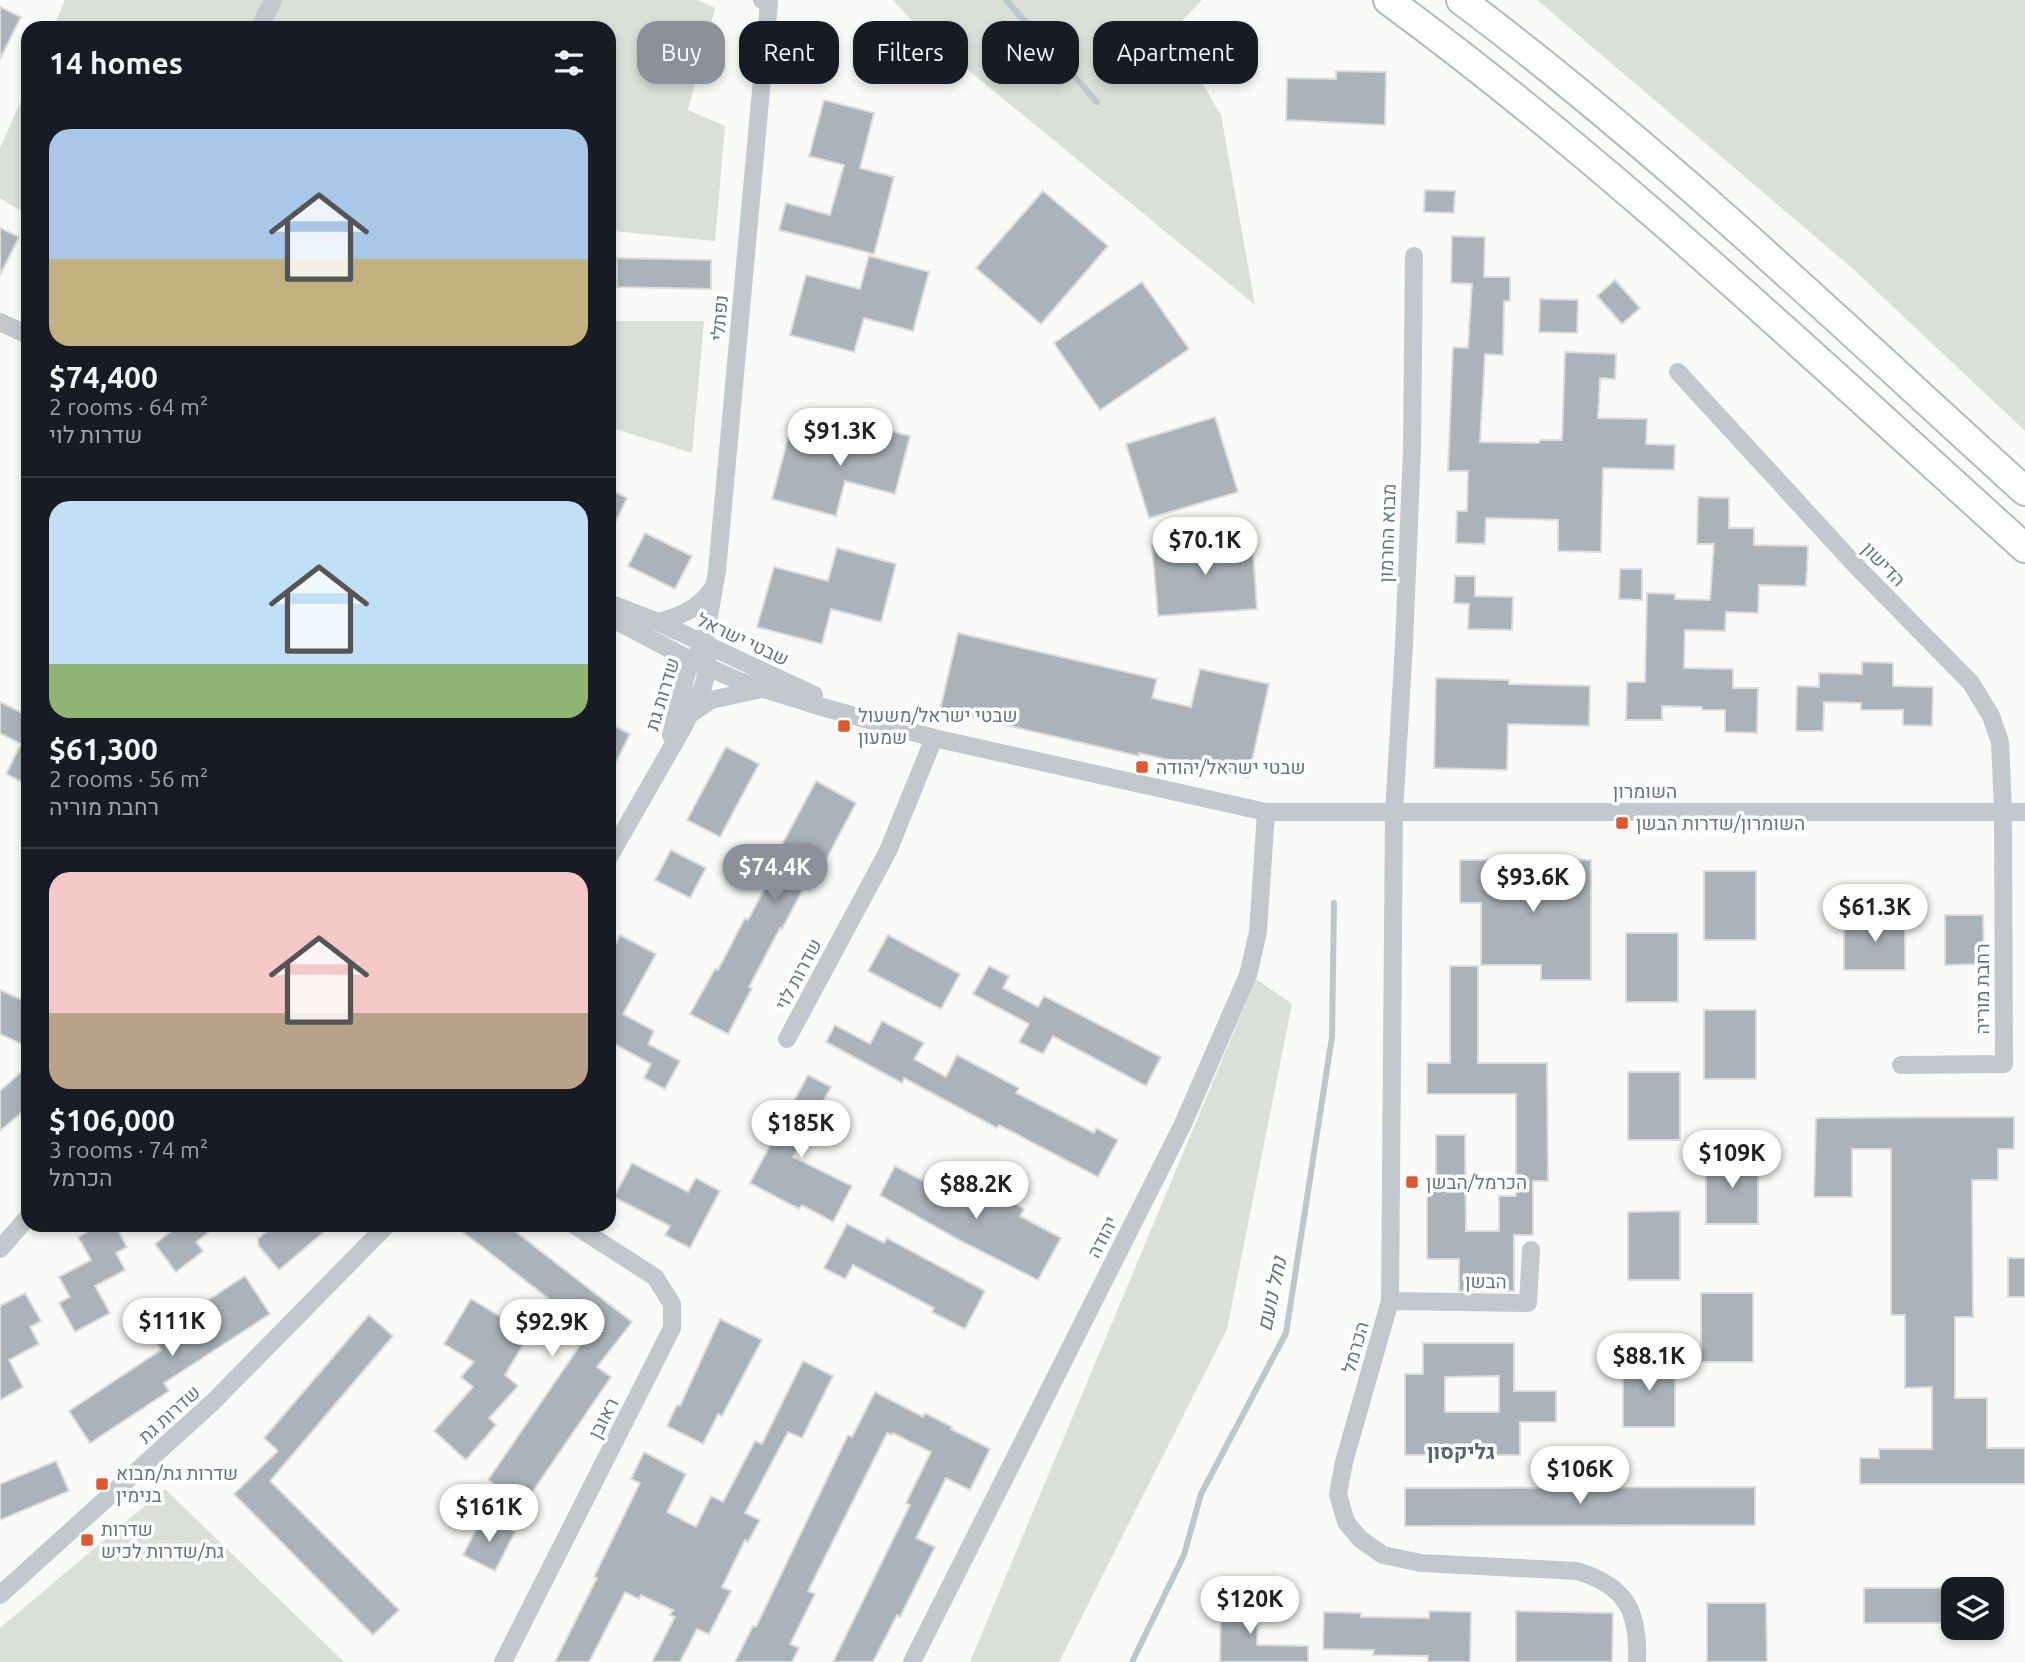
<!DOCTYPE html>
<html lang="en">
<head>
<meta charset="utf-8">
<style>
  body { margin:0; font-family:Ubuntu,Heebo,sans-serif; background:#20242c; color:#f1f3f6; height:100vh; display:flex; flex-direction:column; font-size:26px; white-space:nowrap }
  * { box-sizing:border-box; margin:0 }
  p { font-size:23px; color:#9ea1a6 }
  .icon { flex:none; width:38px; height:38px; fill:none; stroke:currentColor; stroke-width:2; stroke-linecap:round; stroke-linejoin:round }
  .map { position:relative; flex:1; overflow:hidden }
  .panel { position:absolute; left:21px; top:21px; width:595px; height:1211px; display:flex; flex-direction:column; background:#171b24; border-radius:21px; box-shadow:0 4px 10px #0003 }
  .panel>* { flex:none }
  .guide { position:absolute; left:637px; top:21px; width:665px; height:63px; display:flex; gap:14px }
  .buttons { position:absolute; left:1941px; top:1577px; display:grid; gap:14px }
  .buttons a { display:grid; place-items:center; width:63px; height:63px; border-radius:14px; background:#171b24; box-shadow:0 4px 10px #0003; font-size:35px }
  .price { position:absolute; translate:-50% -60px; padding:0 16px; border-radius:24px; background:#fff; color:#222; font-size:23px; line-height:46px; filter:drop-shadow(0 2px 4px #0008) }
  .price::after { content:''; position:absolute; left:50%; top:42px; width:21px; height:16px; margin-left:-10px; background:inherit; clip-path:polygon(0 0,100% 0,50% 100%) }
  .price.selected { background:#8c9099; color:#fff }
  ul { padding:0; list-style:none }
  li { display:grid; align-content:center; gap:14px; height:371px; padding:0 28px }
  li+li { border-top:2px solid #363941 }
  li span { display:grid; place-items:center; height:217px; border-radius:21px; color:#555 }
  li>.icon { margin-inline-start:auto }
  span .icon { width:126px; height:126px; fill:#fffc; stroke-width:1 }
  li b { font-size:30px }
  h2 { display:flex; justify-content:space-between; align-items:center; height:84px; padding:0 28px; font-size:30px }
  .chip { padding:0 24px; border-radius:21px; background:#171b24; box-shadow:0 4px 10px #0003; font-size:24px; line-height:63px }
  .chip.selected { background:#8c9099; color:#fff }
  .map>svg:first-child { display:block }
</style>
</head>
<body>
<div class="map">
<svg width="2025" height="1662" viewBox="0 0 2025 1662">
  <rect width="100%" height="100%" fill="#fafaf8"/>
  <!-- green -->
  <path fill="#dadfd7" d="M65,0H698L715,8L688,110L725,126L715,241L613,231L609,272V28H53Z
    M893,0H1202L1172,31L1221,115L1255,305L924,34Z
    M1537,0H2025V431L1852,268Z
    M28,85V215L0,198V148Z
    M609,321H704L692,453L609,427Z
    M1256,979L1292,1004L1227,1329L1059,1662H970Z
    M165,1489L344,1662H0V1628Z"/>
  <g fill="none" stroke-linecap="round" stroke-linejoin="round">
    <!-- stream -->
    <path stroke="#bbc7cb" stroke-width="6" d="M1006,0L1097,102
      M1132,1662L1184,1555L1201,1494L1286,1333L1332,1037L1334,903"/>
  </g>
  <!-- building -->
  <path fill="#aab3b9" stroke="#dcdcda" stroke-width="2" fill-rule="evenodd" d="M0,7L21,17L0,59Z
    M1336,71L1386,72L1385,125L1286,120L1287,78L1336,79Z
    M824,100L874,113L860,168L894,177L874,254L779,230L786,203L830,215L844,165L809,156Z
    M1425,190L1455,191L1454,213L1424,212Z
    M1043,191L1108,246L1041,324L976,268Z
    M0,228L19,237L0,275Z
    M1452,236L1485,237L1484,277H1510V301H1504L1503,355L1485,354L1480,442L1539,443L1540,440H1562L1565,352L1616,354L1615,379L1600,378L1598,418L1647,419L1646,444L1675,445L1674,470L1603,468L1601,552L1558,551V520L1486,518L1485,544L1456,543L1457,511H1467L1468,471H1448L1453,347L1468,348L1472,284L1451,283Z
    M869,256L929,272L913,331L864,318L854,352L790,335L806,275L860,289Z
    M617,258L711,260V289L617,287Z
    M1615,280L1640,308L1622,324L1597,296Z
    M1142,282L1189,349L1100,410L1054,343Z
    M1540,299L1578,300L1577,333L1539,332Z
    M1215,417L1238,492L1149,518L1126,444Z
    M851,420L910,436L895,494L845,481L836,516L772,499L788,438L842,453Z
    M609,489L627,498L609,535Z
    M1698,497L1729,498V528H1754V545L1808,546L1806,586L1759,585L1758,613L1726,612L1725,631L1685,630L1684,668L1733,669V688H1758L1757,733L1725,732V710H1702V707L1662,706V720H1626L1627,682H1645L1647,593L1675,594V599L1710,600L1714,544H1697Z
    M645,533L692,556L675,589L628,566Z
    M1252,538L1257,609L1158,616L1152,545Z
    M837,548L896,564L881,622L831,609L822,644L757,627L774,567L828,581Z
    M1620,569H1642V600L1619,599Z
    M1455,576H1475V596L1513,597L1512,630L1468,629L1469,604L1454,603Z
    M958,633L1157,679L1152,698L1191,707L1200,669L1269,684L1248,778L1139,753V756L940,710Z
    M1862,662L1893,663V686L1933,687L1932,726L1903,725V710H1861V703L1824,702L1823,731H1796L1797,686L1819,687V673L1862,674Z
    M1436,678L1509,680V684L1590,686L1589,726L1508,724L1507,770L1434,768Z
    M0,702L28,716V785L6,774L21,744L0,733Z
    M609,723L630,734L609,776Z
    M726,747L759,764L720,837L687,820Z
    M816,781L856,803L810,890L804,887L782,929L780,928L749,987L752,988L728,1034L690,1014L715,969L718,970L745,918L748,920L774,871L769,869Z
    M671,850L706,868L690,898L655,880Z
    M1460,860H1591V980H1541V965H1481V903H1460Z
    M1704,871H1756V940H1704Z
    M1945,915H1983L1984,964L1945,965Z
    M1905,917V970H1844V918Z
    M1626,933H1678V1002H1626Z
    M620,935L656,954L623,1014L654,1031L648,1044L680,1061L665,1089L644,1078L651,1064L609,1041V956Z
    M888,935L960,974L941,1009L868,971Z
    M989,966L1009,976L1003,988L1038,1007L1044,996L1161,1057L1146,1086L1053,1036L1043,1054L1019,1042L1029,1024L973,994Z
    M1450,966H1478V1063H1547L1548,1181H1533V1235H1514V1291H1459V1259H1427V1180H1436V1135H1465L1466,1231H1499V1196H1516V1094H1427V1063H1450Z
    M0,990L28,1003V1047L0,1034Z
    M1704,1010H1756V1079H1704Z
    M882,1021L924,1043L914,1059L946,1077L957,1055L1019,1088L1016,1093L1094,1133L1096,1128L1118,1140L1098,1177L999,1125L997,1128L904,1078L902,1083L826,1042L835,1025L870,1044Z
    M28,1066V1107L0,1131V1091Z
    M1628,1072H1680V1140H1628Z
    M808,1075L831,1087L793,1157L852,1186L833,1222L802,1205L799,1209L750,1183Z
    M2014,1117V1149H1998V1180H1972L1973,1317H1955V1398H1987V1448H2025V1484H1860V1458H1879V1449H1932V1387L1905,1388V1315H1891V1149H1852V1197H1814L1816,1118Z
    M1706,1155H1758V1224H1706Z
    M632,1163L688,1192L696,1178L720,1191L690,1248L665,1235L670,1226L614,1197Z
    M895,1166L923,1181L926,1176L980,1206L989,1189L1024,1209L1020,1216L1061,1238L1038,1280L961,1241L880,1195Z
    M1680,1211V1280H1628V1212Z
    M847,1224L884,1243L887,1238L985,1291L965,1329L932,1312L934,1308L853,1265L845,1279L824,1268Z
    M100,1225H115L127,1247L116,1253L125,1270L95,1286L110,1313L75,1332L59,1303L70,1297L59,1277L91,1260L78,1237Z
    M179,1225H218L196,1242L203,1251L176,1272L155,1244Z
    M274,1225H332L279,1270L258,1245V1239Z
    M454,1225H507L632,1322L597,1367L611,1377L524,1504L488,1480L592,1328L578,1317L576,1320Z
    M2008,1258H2025V1297H2008Z
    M245,1276L270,1314L164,1383L169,1391L90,1443L69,1411L161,1350L152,1337Z
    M25,1293L41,1321L30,1327L39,1344L9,1360L23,1387L0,1400V1306Z
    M1701,1293H1753V1362H1701Z
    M471,1299L529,1334L505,1375L518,1386L489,1418L496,1425L466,1460L434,1431L473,1387L461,1377L474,1362L444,1344Z
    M369,1315L393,1336L270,1481L399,1610L373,1635L234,1494L278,1451L264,1438Z
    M720,1319L762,1340L722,1416L718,1414L703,1444L667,1426L677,1405L680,1406Z
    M1423,1343H1514V1391H1556V1422H1520V1455H1405V1374H1423ZM1499,1376V1412H1445V1377Z
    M1623,1359H1675V1427H1623Z
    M803,1361L833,1376L802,1438L788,1432L745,1513L760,1520L748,1542L745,1540L722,1587L731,1591L709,1634L697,1629L680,1662H652L675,1617L670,1615L673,1610L641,1595L639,1599L625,1592L589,1662H555L597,1578L594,1577L640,1483L631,1479L644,1452L686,1474L667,1512L696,1527L711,1496L723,1502L755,1441L762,1444Z
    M875,1392L923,1417L925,1413L952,1427L951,1429L990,1449L970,1490L946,1478L916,1538L935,1547L900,1617L897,1615L873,1662H833L910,1505L906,1503L931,1452L893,1433L892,1435L887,1433L808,1591L815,1594L790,1644L799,1648L792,1662H735L753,1626L756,1627L848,1435L852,1437Z
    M56,1461L69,1491L0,1520V1484Z
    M1755,1487V1525L1405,1526V1488Z
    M483,1516L515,1532L495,1571L463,1555Z
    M1864,1588H1953V1623H1864Z
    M1221,1597H1258L1257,1645L1308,1646V1662H1220Z
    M1707,1603H1766L1767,1662H1707Z
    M1429,1611L1471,1612L1470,1662H1428V1656L1373,1655L1374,1650L1323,1649L1324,1612L1361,1613V1617L1429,1618Z
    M1516,1611L1613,1613L1612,1662H1516Z"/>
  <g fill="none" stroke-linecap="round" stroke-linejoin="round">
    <defs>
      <path id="trunk" d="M1388,0C1614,166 1817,361 2025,548
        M1461,0C1660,149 1841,324 2025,491"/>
    </defs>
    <!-- trunk casing -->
    <use href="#trunk" stroke="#b4b9bd" stroke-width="32"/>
    <!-- minor -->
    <path stroke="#c3c8cc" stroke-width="18" d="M259,28L273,0
      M1414,256L1412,449L1404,645L1394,812L1390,1301L1344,1462L1338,1494L1346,1522L1360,1539L1383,1555L1421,1563L1577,1571C1627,1586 1639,1612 1637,1662
      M0,322L28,335
      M1678,372L1858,568L1971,683L1991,716L2000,742L2003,811L2004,1064L1901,1065
      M609,603L658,622L814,695
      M609,617L683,656L739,681L815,705L934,738L1266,812H2025
      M658,622C680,617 700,608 713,588
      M692,713L711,700L757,690
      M671,735L687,672L698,652
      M609,857L684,726L703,687L708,667L704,644L717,571L769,3L762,0
      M787,1039L888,851L934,738
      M0,1249L28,1217
      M1390,1301L1528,1303L1531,1250
      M0,1595L213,1402L387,1225
      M503,1662L672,1328V1304L655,1277L574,1225
      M912,1662L1183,1124L1248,975L1258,932L1266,812"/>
    <!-- trunk -->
    <use href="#trunk" stroke="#fff" stroke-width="28"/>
  </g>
  <!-- markers -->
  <g fill="#e4572e" stroke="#fff" stroke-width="2.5">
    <rect x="837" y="719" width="14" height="14" rx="3.5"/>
    <rect x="1135" y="760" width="14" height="14" rx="3.5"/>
    <rect x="1615" y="816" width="14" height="14" rx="3.5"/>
    <rect x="1405" y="1175" width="14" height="14" rx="3.5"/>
    <rect x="95" y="1477" width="14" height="14" rx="3.5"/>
    <rect x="80" y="1533" width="14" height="14" rx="3.5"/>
  </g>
  <g text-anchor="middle" stroke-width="7" stroke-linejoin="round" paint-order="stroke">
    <!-- street labels -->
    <g font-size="19" fill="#657683" stroke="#fff">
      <text transform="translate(719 318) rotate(-85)" y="7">נפתלי</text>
      <text transform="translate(1387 533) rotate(-88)" y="7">מבוא החרמון</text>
      <text transform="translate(1884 564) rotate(46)" y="7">הדישון</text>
      <text transform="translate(743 639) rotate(25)" y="7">שבטי ישראל</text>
      <text transform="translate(662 694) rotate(-73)" y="7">שדרות גת</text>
      <text x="1645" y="798">השומרון</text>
      <text transform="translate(798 974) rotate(-62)" y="7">שדרות לוי</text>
      <text transform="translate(1982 989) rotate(-90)" y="7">רחבת מוריה</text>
      <text transform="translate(1102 1237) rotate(-63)" y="7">יהודה</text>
      <text transform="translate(1486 1281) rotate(1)" y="7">הבשן</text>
      <text transform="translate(1355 1347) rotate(-74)" y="7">הכרמל</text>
      <text transform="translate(169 1414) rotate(-42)" y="7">שדרות גת</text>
      <text transform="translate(603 1418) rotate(-63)" y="7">ראובן</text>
    </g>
    <!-- poi labels -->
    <g font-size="19" fill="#657683" stroke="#fff" text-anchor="start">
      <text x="858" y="722">שבטי ישראל/משעול<tspan x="858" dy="22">שמעון</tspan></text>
      <text x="1156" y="774">שבטי ישראל/יהודה</text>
      <text x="1636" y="830">השומרון/שדרות הבשן</text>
      <text x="1426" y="1189">הכרמל/הבשן</text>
      <text x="116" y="1480">שדרות גת/מבוא<tspan x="116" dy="22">בנימין</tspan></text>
      <text x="101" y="1536">שדרות<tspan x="101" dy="22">גת/שדרות לכיש</tspan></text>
    </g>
    <!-- water labels -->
    <g font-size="21" font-style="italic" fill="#60757c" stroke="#fff">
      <text transform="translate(1272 1294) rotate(-78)" y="7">נחל נועם</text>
    </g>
    <!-- neighbourhood labels -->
    <g font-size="21" font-weight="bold" fill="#57646e" stroke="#fff">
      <text x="1461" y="1459">גליקסון</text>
    </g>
  </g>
</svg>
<div class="buttons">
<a><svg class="icon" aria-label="layers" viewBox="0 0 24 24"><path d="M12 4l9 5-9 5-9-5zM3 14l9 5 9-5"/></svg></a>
</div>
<b class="price" style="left:840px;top:468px">$91.3K</b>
<b class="price" style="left:1205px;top:577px">$70.1K</b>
<b class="price selected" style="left:775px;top:904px">$74.4K</b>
<b class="price" style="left:1533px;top:914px">$93.6K</b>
<b class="price" style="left:1875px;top:944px">$61.3K</b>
<b class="price" style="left:801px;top:1160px">$185K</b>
<b class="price" style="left:1732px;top:1190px">$109K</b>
<b class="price" style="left:976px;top:1221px">$88.2K</b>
<b class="price" style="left:172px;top:1358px">$111K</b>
<b class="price" style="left:552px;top:1359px">$92.9K</b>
<b class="price" style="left:1649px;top:1393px">$88.1K</b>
<b class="price" style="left:1580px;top:1506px">$106K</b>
<b class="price" style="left:489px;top:1544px">$161K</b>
<b class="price" style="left:1250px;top:1636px">$120K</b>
<div class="guide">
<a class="chip selected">Buy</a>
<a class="chip">Rent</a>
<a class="chip">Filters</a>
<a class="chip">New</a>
<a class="chip">Apartment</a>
</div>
<section class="panel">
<h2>14 homes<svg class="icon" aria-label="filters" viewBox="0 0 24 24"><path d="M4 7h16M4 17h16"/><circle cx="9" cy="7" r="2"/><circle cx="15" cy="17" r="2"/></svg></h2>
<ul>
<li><span style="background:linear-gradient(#a9c7e8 60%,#c2b280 0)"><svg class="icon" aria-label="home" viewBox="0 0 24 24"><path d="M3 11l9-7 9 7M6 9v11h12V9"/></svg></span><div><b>$74,400</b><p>2 rooms · 64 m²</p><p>שדרות לוי</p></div></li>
<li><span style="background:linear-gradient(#bfe0f5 75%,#8fb573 0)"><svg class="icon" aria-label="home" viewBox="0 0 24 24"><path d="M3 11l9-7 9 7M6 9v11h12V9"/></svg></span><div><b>$61,300</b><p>2 rooms · 56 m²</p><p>רחבת מוריה</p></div></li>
<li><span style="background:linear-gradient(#f6c9c9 65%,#b9a48a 0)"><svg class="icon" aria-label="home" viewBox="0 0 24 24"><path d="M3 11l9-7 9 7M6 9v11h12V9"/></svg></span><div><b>$106,000</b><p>3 rooms · 74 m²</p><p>הכרמל</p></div></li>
</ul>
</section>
</div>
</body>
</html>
